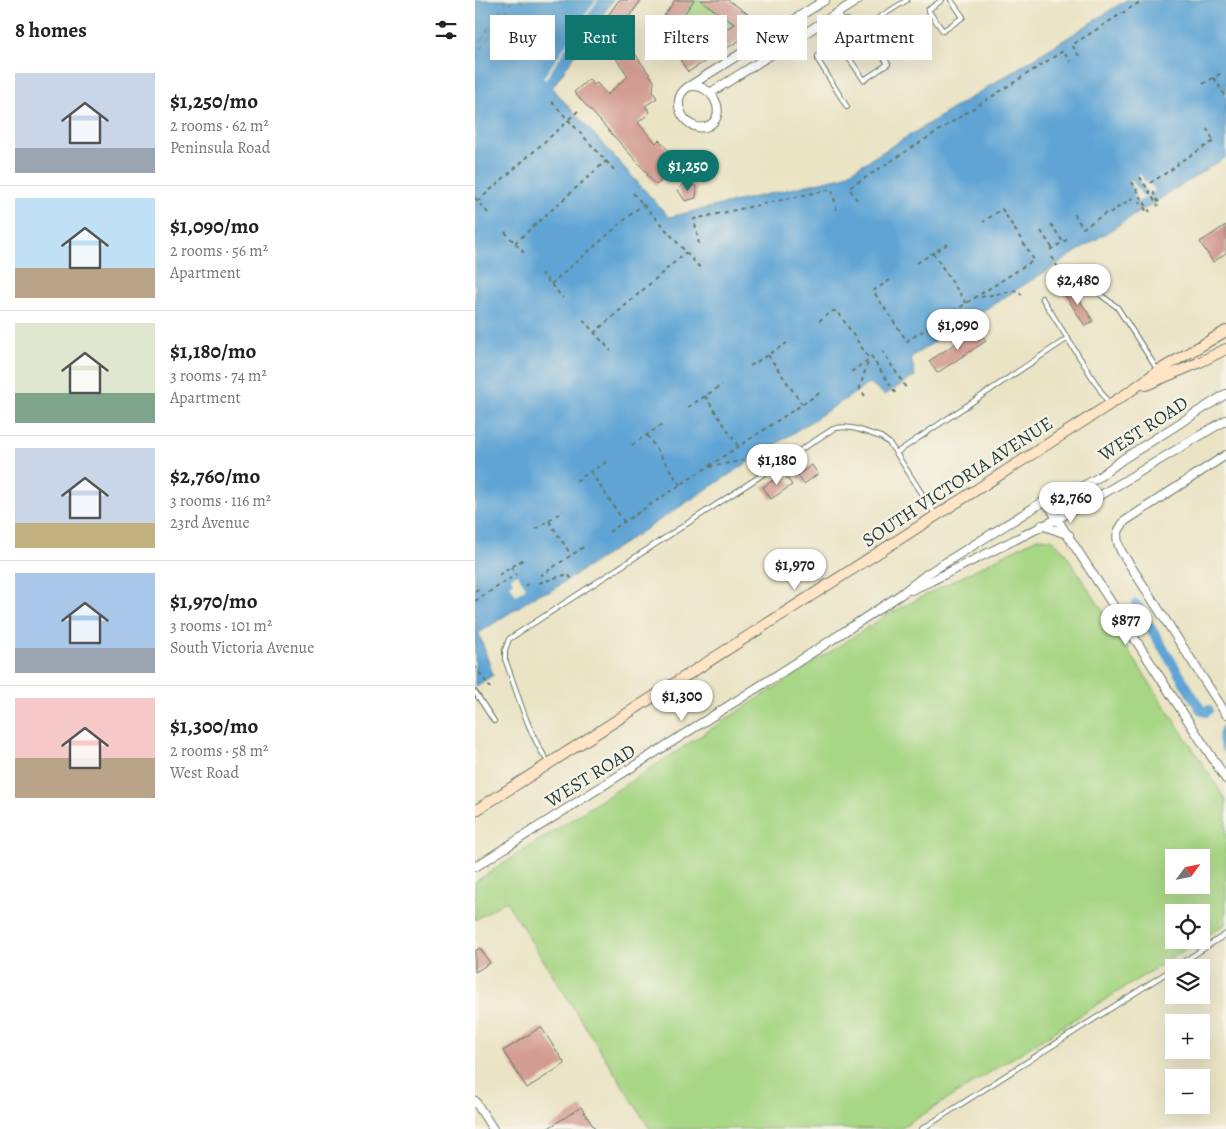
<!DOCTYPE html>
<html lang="en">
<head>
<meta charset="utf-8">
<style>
  body { margin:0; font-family:Alegreya,serif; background:#f6f6f6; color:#202124; height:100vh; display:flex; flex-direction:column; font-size:19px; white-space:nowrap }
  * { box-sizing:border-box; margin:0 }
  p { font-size:16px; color:#757577 }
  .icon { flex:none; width:28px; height:28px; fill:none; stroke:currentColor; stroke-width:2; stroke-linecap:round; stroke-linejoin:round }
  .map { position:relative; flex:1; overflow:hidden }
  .details { display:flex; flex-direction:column; background:#fff; width:475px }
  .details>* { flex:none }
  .top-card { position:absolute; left:15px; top:15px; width:475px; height:45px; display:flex; gap:10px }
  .needle { width:32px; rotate:57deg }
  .tools { position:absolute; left:690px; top:849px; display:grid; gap:10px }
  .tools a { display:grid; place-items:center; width:45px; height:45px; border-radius:0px; background:#fff; box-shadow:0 5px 20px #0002; font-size:25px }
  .price { position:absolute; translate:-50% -42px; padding:0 11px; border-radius:18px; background:#fff; color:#222; font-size:16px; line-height:32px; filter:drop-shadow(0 1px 2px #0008) }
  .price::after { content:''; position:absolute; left:50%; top:30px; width:15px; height:11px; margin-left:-8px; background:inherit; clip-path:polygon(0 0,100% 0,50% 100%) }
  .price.current { background:#0f766e; color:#fff }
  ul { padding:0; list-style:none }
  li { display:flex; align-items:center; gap:15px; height:125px; padding:0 15px }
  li+li { border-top:1px solid #e0e0e0 }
  li span { display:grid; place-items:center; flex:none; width:140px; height:100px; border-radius:0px; color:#555 }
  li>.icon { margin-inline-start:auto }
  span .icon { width:60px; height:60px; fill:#fffc; stroke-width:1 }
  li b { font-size:21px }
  h2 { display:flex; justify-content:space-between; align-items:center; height:60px; padding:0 15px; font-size:21px }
  .pill { padding:0 18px; border-radius:0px; background:#fff; box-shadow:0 5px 20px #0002; font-size:18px; line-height:45px }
  .pill.current { background:#0f766e; color:#fff }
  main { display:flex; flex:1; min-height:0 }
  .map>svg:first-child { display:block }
</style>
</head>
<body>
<main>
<section class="details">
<h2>8 homes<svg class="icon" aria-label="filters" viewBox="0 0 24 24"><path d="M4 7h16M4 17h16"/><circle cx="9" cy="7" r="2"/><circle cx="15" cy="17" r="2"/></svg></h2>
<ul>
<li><span style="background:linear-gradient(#c9d6e8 75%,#9aa5b1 0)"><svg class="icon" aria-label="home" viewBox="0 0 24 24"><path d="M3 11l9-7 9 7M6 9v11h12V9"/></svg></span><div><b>$1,250/mo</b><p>2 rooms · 62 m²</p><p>Peninsula Road</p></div></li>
<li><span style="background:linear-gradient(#bfe0f5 70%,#b9a48a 0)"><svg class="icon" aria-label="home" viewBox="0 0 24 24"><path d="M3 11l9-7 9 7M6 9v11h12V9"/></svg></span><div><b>$1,090/mo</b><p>2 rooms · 56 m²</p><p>Apartment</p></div></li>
<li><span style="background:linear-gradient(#dfe7d0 70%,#7fa58c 0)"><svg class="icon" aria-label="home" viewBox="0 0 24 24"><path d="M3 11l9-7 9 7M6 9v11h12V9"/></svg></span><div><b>$1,180/mo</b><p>3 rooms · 74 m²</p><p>Apartment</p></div></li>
<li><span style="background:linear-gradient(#c9d6e8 75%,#c2b280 0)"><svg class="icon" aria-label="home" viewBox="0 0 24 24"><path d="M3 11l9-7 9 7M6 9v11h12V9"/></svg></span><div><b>$2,760/mo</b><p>3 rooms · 116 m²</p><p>23rd Avenue</p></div></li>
<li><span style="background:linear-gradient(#a9c7e8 75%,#9aa5b1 0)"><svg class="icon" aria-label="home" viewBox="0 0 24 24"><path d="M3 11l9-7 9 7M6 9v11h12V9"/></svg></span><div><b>$1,970/mo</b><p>3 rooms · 101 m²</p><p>South Victoria Avenue</p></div></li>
<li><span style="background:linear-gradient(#f6c9c9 60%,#b9a48a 0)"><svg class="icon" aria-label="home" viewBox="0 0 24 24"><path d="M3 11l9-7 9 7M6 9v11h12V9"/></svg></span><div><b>$1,300/mo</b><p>2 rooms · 58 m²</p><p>West Road</p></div></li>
</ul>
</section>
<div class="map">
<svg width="751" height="1129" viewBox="0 0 751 1129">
  <rect width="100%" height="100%" fill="#f7f3e8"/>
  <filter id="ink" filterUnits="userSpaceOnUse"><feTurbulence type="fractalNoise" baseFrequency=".02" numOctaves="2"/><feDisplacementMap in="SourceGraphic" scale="10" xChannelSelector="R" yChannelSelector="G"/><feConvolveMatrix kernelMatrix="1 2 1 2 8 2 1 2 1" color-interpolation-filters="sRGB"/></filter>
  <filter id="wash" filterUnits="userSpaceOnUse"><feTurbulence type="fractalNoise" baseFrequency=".0096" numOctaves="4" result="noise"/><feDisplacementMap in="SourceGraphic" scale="20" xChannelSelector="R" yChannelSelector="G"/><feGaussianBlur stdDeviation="1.12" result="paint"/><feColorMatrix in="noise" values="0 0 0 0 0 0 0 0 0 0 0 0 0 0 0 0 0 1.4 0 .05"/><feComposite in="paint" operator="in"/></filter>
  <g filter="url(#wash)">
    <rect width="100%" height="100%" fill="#eae3c4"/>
    <!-- green -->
    <path fill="#a7d684" stroke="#638a5c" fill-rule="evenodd" d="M219,0H225L259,24L218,50L202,25Z
      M562,538L577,539L588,550L751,800V924L726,939V912H699V940H725L425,1129H175L31,901L0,920V882L412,615ZM699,858H726V885H699Z"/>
    <!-- water -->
    <path fill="#5fa4d4" stroke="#3f7084" d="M0,0H138L77,88L194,217L367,177L592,38L651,0H751V157L489,323L436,357L440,376L410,395L395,383L74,592L65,593L4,633L18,675L0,687Z"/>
    <!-- pier -->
    <path fill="#eae3c4" d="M121,0H123L106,25L118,33L116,36L104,28L70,80L68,78L102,29L99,27L104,20L106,21Z
      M665,174L671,183L674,182L680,191L663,202L659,196L661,194L654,182L657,180L668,197L673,193L662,176Z
      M42,574L51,588L41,595L35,585L38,583L36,578Z"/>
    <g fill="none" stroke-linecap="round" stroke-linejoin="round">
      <!-- canal -->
      <path stroke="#5fa4d4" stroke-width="10" d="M661,604L726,710L731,712L733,710
        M750,730C747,737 748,741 751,748"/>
      <!-- ferry -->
      <path stroke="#325c64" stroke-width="1" stroke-dasharray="6 5" stroke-linecap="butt" d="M0,51L32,0
        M0,59L37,0"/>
    </g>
    <g id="blocks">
      <!-- building -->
      <path fill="#d39c92" d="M144,0H166L144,31L179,81L178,92L182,98L170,106L175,112L163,123L181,143L184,140L205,164L181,185L172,175L173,174L99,92L114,79L119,85L122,83L132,95L153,76L122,31Z
        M200,0H219L202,25L218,50L259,24L225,0H253L273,14L283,29L213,72L183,25Z
        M211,182L222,187L221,198L210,201L203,190Z
        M751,225V253L738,262L725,242Z
        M595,285L618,321L610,326L587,290Z
        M503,329L511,341L462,373L454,361Z
        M337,465L343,474L329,484L322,475Z
        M309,473L317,485L296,499L288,487Z
        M5,948L15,963L0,972V951Z
        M66,1027L90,1064L52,1088L28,1051Z
        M106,1107L120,1129H72Z"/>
    </g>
  </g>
  <g filter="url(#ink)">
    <use href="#blocks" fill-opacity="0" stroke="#676" stroke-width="1"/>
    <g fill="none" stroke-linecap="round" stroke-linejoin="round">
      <defs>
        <path id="lane" d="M467,0L453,10L468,31L488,17L476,0
          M363,13L368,21L367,24L372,31H376L377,27L373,20L368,21
          M376,31L388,49L398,42L413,64L389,80L374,58L388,49
          M372,107L343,60V56L432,0
          M607,276L627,296L642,307L682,369
          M567,298L634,404
          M421,453L593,338
          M0,692L19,721
          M73,762C52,731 43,694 30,659V650L34,639L358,429C373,423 392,433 406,437L414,443L421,453L460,514
          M699,968L751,934
          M447,1129L699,968"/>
        <path id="street" d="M213,87C236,80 255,115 233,126C213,135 191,101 213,87L350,0
          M235,93L383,0
          M751,455L650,521C641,532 640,537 646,551L751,714
          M571,500L582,519L751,779
          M567,525L594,535
          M436,590L456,581L582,519L631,492L751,420
          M0,867L332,656L425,595L452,574L571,500L594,494L624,477L648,459L751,394
          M0,1101L18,1129"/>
        <path id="secondary" d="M671,385L723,363L751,349
          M0,811L654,392L683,371L751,331"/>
      </defs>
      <!-- lane casing -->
      <use href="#lane" stroke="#676" stroke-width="6"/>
      <!-- street casing -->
      <use href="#street" stroke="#676" stroke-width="10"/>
      <!-- secondary casing -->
      <use href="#secondary" stroke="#676" stroke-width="12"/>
      <!-- path -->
      <path stroke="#676" stroke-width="2" stroke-dasharray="4 4" stroke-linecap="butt" d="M604,56L597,45L668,0
        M739,78L751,97
        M728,84L748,72
        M77,102L142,173
        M94,119L103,111
        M665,177L683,206
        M657,182L675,212
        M675,183L702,166L703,163L739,141L732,129
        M678,192L685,205
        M158,193L227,270
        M0,198L13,213
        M382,200L374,188L588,51L596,62
        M3,201L94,120
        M664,201L673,213
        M599,214L608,228L633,212H636L659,197
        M576,224L588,242
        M566,231L578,249
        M30,232L50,254
        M40,243L131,161
        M224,244L219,219L357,189L362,212
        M575,250L593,239
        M458,253L491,303
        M577,257L585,271
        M442,263L474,243
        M66,273L88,298
        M415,280L398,291L432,341L559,260L527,209L508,222
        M76,284L168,204
        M506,297L543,290L547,296
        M108,320L136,351
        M344,321L358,311H360L363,312L393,357V360L376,372
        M119,333L211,252
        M407,350L431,388
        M293,355L327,404
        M396,356L421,394
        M275,366L312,343
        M230,396L263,446
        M390,396L385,389V387L393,361
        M213,407L247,385
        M172,435L205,485
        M157,445L188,424
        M234,467L275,459L280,466
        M116,472L149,522
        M101,481L131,462
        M74,521L96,555
        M61,529L88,511
        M134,532L346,392
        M36,567L41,575
        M24,575L49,559
        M65,576L110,546
        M64,583L93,574L98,581
        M50,586L52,584
        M0,591L5,588
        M0,601L36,578
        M0,666L15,688"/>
      <!-- lane -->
      <use href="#lane" stroke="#fff" stroke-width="4"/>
      <!-- street -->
      <use href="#street" stroke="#fff" stroke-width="8"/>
      <!-- secondary -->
      <use href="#secondary" stroke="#ffe4c6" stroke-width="10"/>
    </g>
  </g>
  <g text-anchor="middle" stroke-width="4.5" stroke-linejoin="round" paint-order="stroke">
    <!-- street labels -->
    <g font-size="19" fill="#1f3d34" stroke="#f7f3e8">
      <text transform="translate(668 428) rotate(-33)" y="7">WEST ROAD</text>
      <text transform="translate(482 481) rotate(-33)" y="7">SOUTH VICTORIA AVENUE</text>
      <text transform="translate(115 775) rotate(-32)" y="7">WEST ROAD</text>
    </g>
  </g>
</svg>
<div class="tools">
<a><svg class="needle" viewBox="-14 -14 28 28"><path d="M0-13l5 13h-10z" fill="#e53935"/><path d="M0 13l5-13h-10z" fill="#757577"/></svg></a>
<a><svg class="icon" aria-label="locate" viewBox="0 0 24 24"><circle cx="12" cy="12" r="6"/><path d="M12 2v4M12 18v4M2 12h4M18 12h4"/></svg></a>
<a><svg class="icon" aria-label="layers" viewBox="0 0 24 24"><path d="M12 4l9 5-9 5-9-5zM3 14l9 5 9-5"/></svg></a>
<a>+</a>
<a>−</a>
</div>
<b class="price current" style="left:213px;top:192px">$1,250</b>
<b class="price" style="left:603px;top:306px">$2,480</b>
<b class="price" style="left:483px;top:351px">$1,090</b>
<b class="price" style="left:302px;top:486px">$1,180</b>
<b class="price" style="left:596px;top:524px">$2,760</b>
<b class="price" style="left:320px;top:591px">$1,970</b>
<b class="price" style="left:651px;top:646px">$877</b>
<b class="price" style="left:207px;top:722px">$1,300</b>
<div class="top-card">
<a class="pill">Buy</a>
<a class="pill current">Rent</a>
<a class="pill">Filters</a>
<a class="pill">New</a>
<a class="pill">Apartment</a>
</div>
</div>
</main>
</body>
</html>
